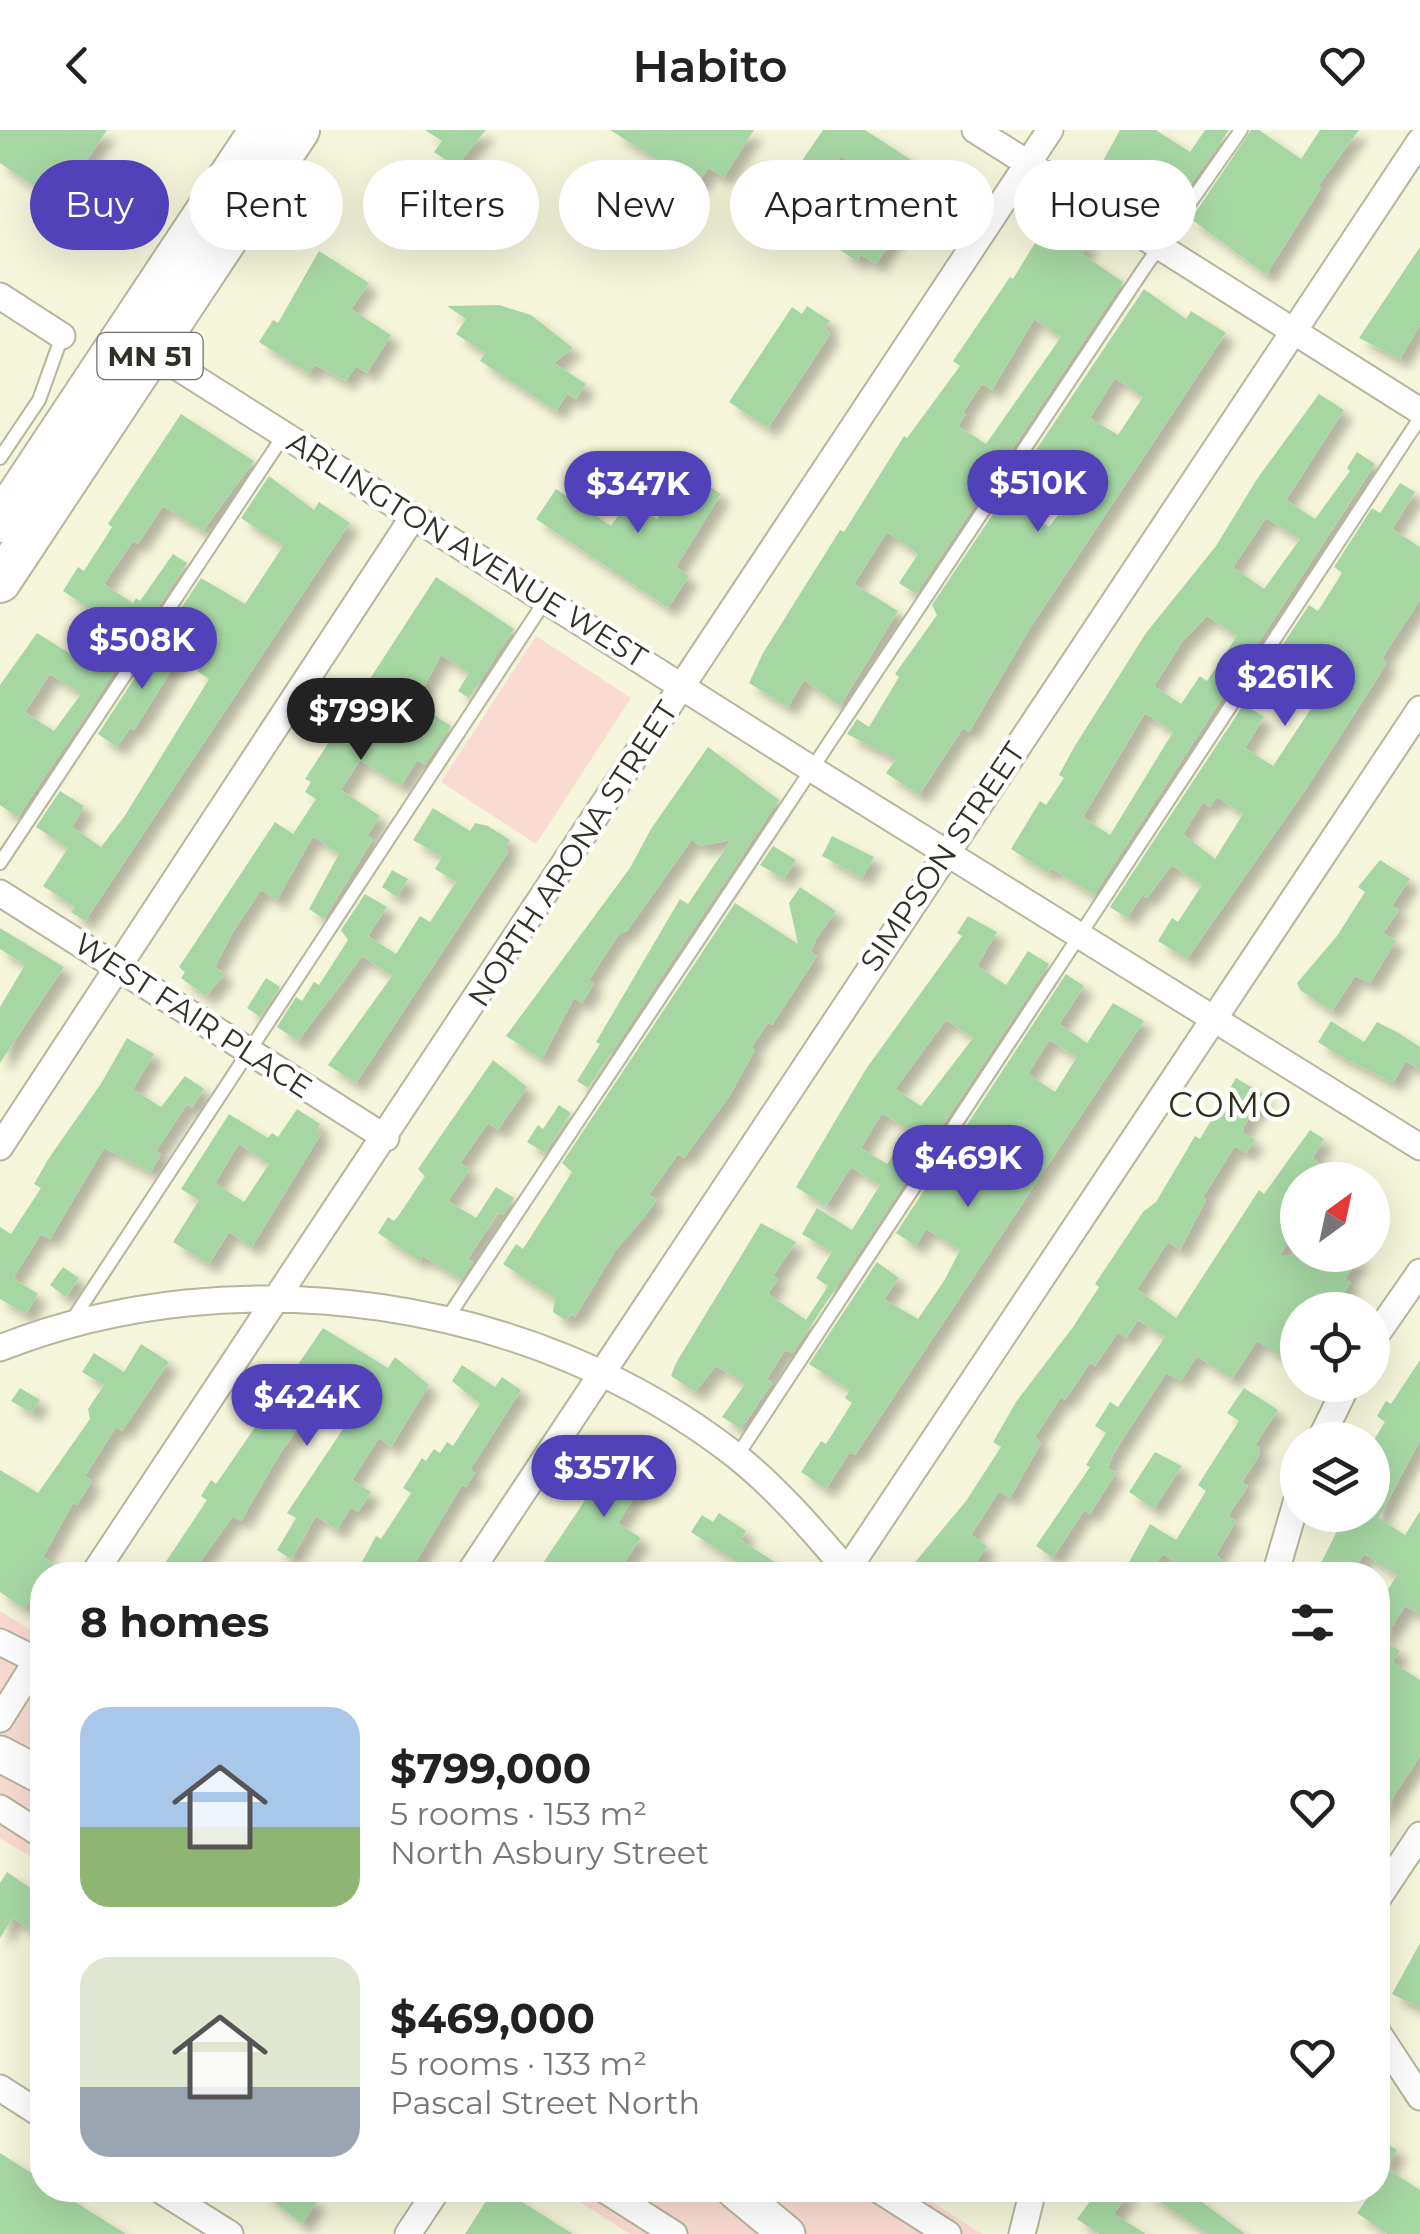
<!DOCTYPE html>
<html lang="en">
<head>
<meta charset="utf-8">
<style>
  body { margin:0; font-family:Montserrat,sans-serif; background:#f2f2f2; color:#222; height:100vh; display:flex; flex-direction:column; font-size:38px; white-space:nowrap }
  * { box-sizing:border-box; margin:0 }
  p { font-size:32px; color:#767676 }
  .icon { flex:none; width:55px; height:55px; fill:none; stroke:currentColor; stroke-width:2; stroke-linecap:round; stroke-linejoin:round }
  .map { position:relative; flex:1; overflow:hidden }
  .sheet { position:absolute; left:30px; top:1432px; width:1360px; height:640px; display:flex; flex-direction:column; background:#fff; border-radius:40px; box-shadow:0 10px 40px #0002 }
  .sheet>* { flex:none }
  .banner { position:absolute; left:30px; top:30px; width:1360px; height:90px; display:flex; gap:20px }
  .needle { width:65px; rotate:33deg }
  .fabs { position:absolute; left:1280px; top:1032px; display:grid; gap:20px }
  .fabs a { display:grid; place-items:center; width:110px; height:110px; border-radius:50%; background:#fff; box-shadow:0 10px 40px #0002; font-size:50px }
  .price { position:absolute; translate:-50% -85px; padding:0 22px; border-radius:35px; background:#5142ba; color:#fff; font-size:32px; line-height:65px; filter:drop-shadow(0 2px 5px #0008) }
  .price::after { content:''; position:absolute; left:50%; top:60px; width:30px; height:22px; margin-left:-15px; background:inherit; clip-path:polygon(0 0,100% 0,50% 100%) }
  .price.current { background:#222; color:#fff }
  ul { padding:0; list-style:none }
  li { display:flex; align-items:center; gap:30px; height:250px; padding:0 50px }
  li span { display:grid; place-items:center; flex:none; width:280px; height:200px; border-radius:30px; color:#555 }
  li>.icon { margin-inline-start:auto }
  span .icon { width:120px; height:120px; fill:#fffc; stroke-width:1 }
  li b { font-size:42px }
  h2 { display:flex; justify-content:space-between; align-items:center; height:120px; padding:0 50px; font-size:42px }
  .chip { padding:0 35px; border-radius:45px; background:#fff; box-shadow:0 10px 40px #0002; font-size:35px; line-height:90px }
  .chip.current { background:#5142ba; color:#fff }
  header { display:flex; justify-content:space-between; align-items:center; height:130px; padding:0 50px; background:#fff; font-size:45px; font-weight:600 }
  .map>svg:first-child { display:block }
</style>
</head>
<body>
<header><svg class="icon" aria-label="back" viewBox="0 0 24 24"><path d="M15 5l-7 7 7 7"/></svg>Habito<svg class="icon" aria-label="heart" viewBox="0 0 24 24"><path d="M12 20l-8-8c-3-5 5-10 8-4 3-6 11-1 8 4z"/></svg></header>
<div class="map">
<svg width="1420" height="2104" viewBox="0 0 1420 2104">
  <defs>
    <filter id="shadow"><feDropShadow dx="9" dy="9" stdDeviation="5" flood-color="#0004"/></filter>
  </defs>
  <rect width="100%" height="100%" fill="#f5f5db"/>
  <!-- green -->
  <path fill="#fadbd1" d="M536,506L631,568L536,714L441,652Z
    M0,1481L42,1507V1734L0,1708Z
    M561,2060H914L982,2104H630Z"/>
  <!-- building -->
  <path fill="#a6d7a3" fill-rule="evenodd" filter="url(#shadow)" d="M0,0H107L82,38L68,28L44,63L0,33Z
    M425,0H486L456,37L434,22L442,11Z
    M610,0H754L724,47L708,38L697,55Z
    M823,0H865L948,54L926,87L914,78L876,134L861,125L857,131L840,120L881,52L841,26L813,68L788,51Z
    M1120,0H1156L1190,22L1205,0H1229L1174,78L1134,48L1128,57L1099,38Z
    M1251,0H1259L1301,29L1320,0H1359L1318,56L1321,58L1266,145L1191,89Z
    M1049,90L1089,113L1082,124L1123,152L916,464L899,453L918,424L887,402L854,454L898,481L840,576L804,550L788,577L749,553L763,523L840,400L844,402L904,306L907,308L960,236L953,231L1010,147L1013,149ZM1034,189L1061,207L986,314L958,296L966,284L963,282L982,254L992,260Z
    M1420,117V195L1400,229L1359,208Z
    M319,121L369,153L351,179L391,205L367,243L356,236L346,251L315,235L309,244L259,212L273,190L278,193Z
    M1144,159L1186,189L1191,181L1226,203L1030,498L969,602L963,598L919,665L886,643L896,629L847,604L857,589L869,597L899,547L895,544L937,485L932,475ZM1115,248L1143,267L1118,305L1090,288ZM1046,346L1074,364L1049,397L1024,381Z
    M499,175L531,185L573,218L554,233L586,254L576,269L567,264L556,281L480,231L485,223L456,204L466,189L447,176Z
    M807,176L830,191L825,199L831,203L768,298L729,272L792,177L802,184Z
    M1319,264L1344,280L1286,370L1315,389L1350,341L1347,338L1357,322L1375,334L1094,765L1051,738L1048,743L1011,719L1040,671L1046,675L1064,648L1059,645L1073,619L1146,503L1216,416L1257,349ZM1266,388L1300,409L1264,459L1233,437ZM1207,486L1237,506L1207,551L1200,546L1181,574L1154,556L1182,512ZM1145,583L1173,602L1110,705L1083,687Z
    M181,284L254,331L203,401L163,376L138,414L133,411L104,454L133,473L136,468L140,471L173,424L187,433L18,687L0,675V555L37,503L88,535L105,508L97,502L105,489L63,461L78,437L84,441L112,397L108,394ZM50,544L81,564L54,601L25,582Z
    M687,342L721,364L676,437L689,446L668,478L536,389L556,359L611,396L626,374L657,389Z
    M269,346L314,380L319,372L350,393L85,791L71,782L75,777L43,756L68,718L36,697L60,661L84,676L72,697L101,717L124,687L209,549L197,541L220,506L180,480L201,448L245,474L283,416L241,388Z
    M1400,353L1415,362L1392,399L1420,417V470L1386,522L1382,529L1387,533L1308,656L1187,829L1158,811L1172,788L1178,792L1202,755L1172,735L1147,768L1142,765L1127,788L1110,777L1244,574L1264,587L1245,618L1273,636L1320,565L1292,547L1284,560L1262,546L1309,475L1318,481L1342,443L1334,437L1372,378L1380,383ZM1217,667L1243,684L1215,729L1183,704L1203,672L1210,677Z
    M436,447L514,499L469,568L458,561L469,543L441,525L415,573L451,596L425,635L417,630L401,656L360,630L341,660L380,686L367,706L373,709L324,789L309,779L339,724L313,706L277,770L261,760L233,802L215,837L225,844L206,866L181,848L185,842L179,837L275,692L293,704L316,669L305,662L311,652L305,649Z
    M162,506L184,520L134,600L130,598L117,617L98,604Z
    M708,617L779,670L588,958L577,951L600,914L596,912L680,769L688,774L731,710L700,716L692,709L627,801L619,804L589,850L594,854L582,873L574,868L542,929L506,906L630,738L651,699Z
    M433,678L470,701L475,693L488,696L510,710L505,718L509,721L356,953L328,935L392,846L362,826L298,911L277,897L296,867L302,871L314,852L319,855L348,810L341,800L365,764L387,777L368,806L396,824L420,786L430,792L456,752L435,739L442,727L413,710Z
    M832,706L874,727L862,748L822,726Z
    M773,716L796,730L784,749L760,735Z
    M1380,730L1410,749L1392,776L1399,780L1383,803L1396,811L1370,853L1355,846L1332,881L1300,860L1297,853L1337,806L1365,762L1358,757Z
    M392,740L408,749L397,767L382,757Z
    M800,757L836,781L816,809L811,822L817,826L772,895L768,893L751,918L755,920L730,965L684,1028L678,1024L649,1065L657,1069L646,1085L615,1121L575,1187L571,1184L566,1191L553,1182L555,1169L503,1134L516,1114L523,1119L553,1072L572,1042L562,1033L735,773L798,814L789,773Z
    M968,786L997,802L977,836L1006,855L1028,821L1049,834L793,1223L785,1220L767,1249L772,1253L741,1299L722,1287L745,1254L716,1236L695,1262L671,1246L676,1233L761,1093L796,1112L773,1146L778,1149L768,1164L806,1190L828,1156L816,1148L832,1122L802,1104L817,1078L852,1100L880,1055L851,1037L826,1076L796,1057L866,939L962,806L957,803ZM946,890L973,908L921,976L895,959ZM882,983L910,1001L887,1034L861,1018Z
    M0,798L64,837L0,933V877L25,835L0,819Z
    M1066,844L1084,856L1059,894L1087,913L1113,873L1144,891L855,1325L850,1322L826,1359L801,1342L821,1311L826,1314L852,1273L845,1268L850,1260L809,1234L877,1132L899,1148L884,1169L918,1189L944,1151L960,1120L926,1099L916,1116L896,1103ZM1049,910L1077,927L1055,962L1028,944Z
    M266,848L280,857L260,887L247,878Z
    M1331,891L1364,912L1377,892L1397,902L1420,917V940L1406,931L1393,953L1340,926L1318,912Z
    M127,908L154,924L133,959L161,977L185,946L204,959L192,978L187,974L156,1021L161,1024L151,1042L104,1018L50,1109L41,1104L13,1148L38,1164L26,1184L0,1169V1097L11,1104L41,1058L34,1054L49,1028L102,952Z
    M493,930L527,957L498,1000L488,993L460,1033L470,1039L448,1071L476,1088L496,1057L514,1068L503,1085L498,1082L468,1129L473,1132L461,1149L423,1126L419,1131L378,1103L388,1087L394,1091L399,1085L425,1046L418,1039Z
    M1236,948L1265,965L1244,996V1003L1255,1010L1246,1023L1235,1016L1203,1067L1206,1070L1180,1120L1168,1112L1137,1159L1176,1188L1259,1060L1264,1064L1310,1000L1324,1009L1312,1028L1345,1050H1296L1282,1072L1298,1081V1097L1280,1125H1361L1345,1149L1351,1152L1333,1180H1298V1236L1257,1211L1232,1249L1197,1226L1181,1251L1166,1243L1113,1324L1108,1338L1116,1343L1090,1384L1084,1380L1053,1428L1036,1416L1090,1337L1086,1335L1106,1303L1095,1296L1110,1272L1118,1277L1165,1207L1138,1190L1126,1208L1118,1202L1095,1236L1090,1233L1065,1270L1061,1267L1035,1307L1041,1313L1010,1368L999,1361L971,1405L987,1416L972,1439L963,1433L955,1445H922L911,1437L966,1371L1001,1317L993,1312L1016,1272L1073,1197L1099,1157L1095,1154L1143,1082L1156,1072L1195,1006L1200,1009Z
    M559,975L571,983L545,1023L527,1012L538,995L543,999Z
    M297,979L320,994L316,1001L321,1004L252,1117L229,1102L209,1134L173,1112L199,1070L181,1059L229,984L268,1008L272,1003L278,1007ZM239,1014L269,1034L244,1072L215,1053Z
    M63,1137L79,1148L66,1167L50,1155Z
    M323,1198L388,1238L395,1227L429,1255L391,1317L379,1308L352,1350L371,1362L358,1382L351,1377L337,1400L316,1386L291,1429L277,1420L296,1388L287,1383L371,1257L341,1238L279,1325L241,1391L233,1386L191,1445H157L207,1370L201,1366L211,1350L216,1354L223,1344Z
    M141,1214L169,1232L122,1301L116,1297L85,1346L92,1351L77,1375L73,1373L43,1427L54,1434L42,1445L25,1479L0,1462V1340L38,1363L90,1289L88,1279L104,1255L82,1242L94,1223L124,1242Z
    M1420,1230V1310L1379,1388L1405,1405L1420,1381V1485L1405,1476L1383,1510L1400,1521L1392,1532L1420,1550V1626L1378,1690V1476L1397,1445L1364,1424L1351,1445H1339L1321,1433L1345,1385H1372V1313L1385,1292L1377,1286L1386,1271L1391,1274Z
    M462,1235L495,1257L502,1247L521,1260L470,1340L475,1343L466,1357L462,1355L408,1445H355L376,1406L381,1409L411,1363L403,1358L422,1328L426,1331L434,1319L440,1323L447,1312L453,1316L480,1274L452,1251Z
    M20,1258L40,1270L32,1283L11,1271Z
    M1244,1258L1278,1280L1255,1315L1260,1318L1259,1326L1242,1352L1248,1356L1228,1386L1236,1391L1216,1425L1241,1445H1196L1163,1424L1149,1445H1122L1150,1394L1176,1410L1206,1361L1198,1355L1239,1291L1227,1283Z
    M624,1312L662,1337L646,1362L640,1358L618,1393L641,1408L616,1445H600L583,1433L575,1445H535Z
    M1155,1322L1182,1336L1154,1379L1129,1362Z
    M719,1383L746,1401L741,1410L794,1445H739L745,1437L691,1402L702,1385L713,1392Z
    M7,1742L32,1759L27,1767L42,1777V1808L13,1788L0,1808V1753Z
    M1420,1813V1878L1392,1864Z
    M1378,2008L1397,2020L1386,2038L1420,2060V2104H1387L1357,2083L1373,2060H1378Z
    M0,2023L41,2049L42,2060H56L126,2104H0Z
    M259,2060H299L317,2072L302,2094Z
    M493,2060H503L573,2104H465Z
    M1098,2060H1130L1114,2084L1146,2104H1099L1077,2089Z
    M1142,2060H1186L1245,2104H1208Z"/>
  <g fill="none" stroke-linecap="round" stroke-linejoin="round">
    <defs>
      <path id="lane" d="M0,328L39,270L62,206
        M0,733L284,305
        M446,1190L1143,140L1241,0
        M71,1192L545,471
        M737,1326L1420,288"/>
      <path id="street" d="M975,0L1420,281
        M0,166L62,206
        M141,214L810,638L1420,1017
        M0,763L386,1008
        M0,1017L413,387
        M1372,1211L1420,1142
        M0,1218C237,1124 534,1168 735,1325C779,1360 815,1403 851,1445
        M1320,1310L1347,1255
        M93,1445L1050,0
        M468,1445L1420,11
        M844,1445L1420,579
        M1275,1445L1298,1366
        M0,1512L42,1533
        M0,1589L42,1522
        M0,1678L42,1705
        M1378,1768L1420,1705
        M1378,1903L1420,1967
        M0,1958L42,1985
        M160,2060L230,2104
        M605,2060L674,2104
        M879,2060L948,2104
        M408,2104L437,2060
        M1022,2104L1033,2060"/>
      <path id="secondary" d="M0,1624L42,1646
        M734,2060L787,2104"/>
      <path id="primary" d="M0,392L260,0
        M0,452L299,0"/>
    </defs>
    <!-- lane casing -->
    <use href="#lane" stroke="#b6b69d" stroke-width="16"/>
    <!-- street casing -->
    <use href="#street" stroke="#b6b69d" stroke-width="29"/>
    <!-- secondary casing -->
    <use href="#secondary" stroke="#b6b69d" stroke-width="39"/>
    <!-- primary casing -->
    <use href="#primary" stroke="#b6b69d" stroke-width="44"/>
    <!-- lane -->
    <use href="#lane" stroke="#fff" stroke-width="12"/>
    <!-- street -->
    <use href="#street" stroke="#fff" stroke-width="25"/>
    <!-- secondary -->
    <use href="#secondary" stroke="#fff" stroke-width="35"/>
    <!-- primary -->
    <use href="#primary" stroke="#fff" stroke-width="40"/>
  </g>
  <g text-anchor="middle" stroke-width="9" stroke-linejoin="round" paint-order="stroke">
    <!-- shield labels -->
    <rect fill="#fff" stroke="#6e6e67" stroke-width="2.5" x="97.5" y="203" width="105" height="46" rx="8"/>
    <g font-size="28" font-weight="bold" fill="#303026">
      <text x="150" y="236">MN 51</text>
    </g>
    <!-- street labels -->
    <g font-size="30" fill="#303026" stroke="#fff">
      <text transform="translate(467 420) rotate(32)" y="10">ARLINGTON AVENUE WEST</text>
      <text transform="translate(573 724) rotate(-57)" y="10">NORTH ARONA STREET</text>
      <text transform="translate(943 727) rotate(-56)" y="10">SIMPSON STREET</text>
      <text transform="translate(193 886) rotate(33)" y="10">WEST FAIR PLACE</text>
    </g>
    <!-- quarter labels -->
    <g font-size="35" letter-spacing="2.5" fill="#2e2e19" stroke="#fff">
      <text x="1231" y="987">COMO</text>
    </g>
  </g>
</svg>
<div class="fabs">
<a><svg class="needle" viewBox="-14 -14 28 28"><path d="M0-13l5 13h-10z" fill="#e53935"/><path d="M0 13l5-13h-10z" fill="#767676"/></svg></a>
<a><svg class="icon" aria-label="locate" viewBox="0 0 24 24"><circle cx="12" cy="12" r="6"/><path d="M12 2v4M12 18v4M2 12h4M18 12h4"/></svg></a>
<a><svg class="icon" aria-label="layers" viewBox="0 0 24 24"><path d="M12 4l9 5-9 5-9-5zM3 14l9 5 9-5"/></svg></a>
</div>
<b class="price" style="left:1038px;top:405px">$510K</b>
<b class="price" style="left:638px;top:406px">$347K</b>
<b class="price" style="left:142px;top:562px">$508K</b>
<b class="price" style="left:1285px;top:599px">$261K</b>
<b class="price current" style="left:361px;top:633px">$799K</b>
<b class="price" style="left:968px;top:1080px">$469K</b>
<b class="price" style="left:307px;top:1319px">$424K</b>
<b class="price" style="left:604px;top:1390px">$357K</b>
<div class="banner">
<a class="chip current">Buy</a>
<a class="chip">Rent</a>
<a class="chip">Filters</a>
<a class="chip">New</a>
<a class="chip">Apartment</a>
<a class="chip">House</a>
</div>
<section class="sheet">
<h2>8 homes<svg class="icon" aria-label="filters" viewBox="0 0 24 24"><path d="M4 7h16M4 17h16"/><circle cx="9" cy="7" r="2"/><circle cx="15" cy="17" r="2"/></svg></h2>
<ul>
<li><span style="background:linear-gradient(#a9c7e8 60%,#8fb573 0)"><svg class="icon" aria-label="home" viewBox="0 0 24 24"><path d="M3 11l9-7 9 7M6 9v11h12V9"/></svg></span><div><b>$799,000</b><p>5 rooms · 153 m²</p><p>North Asbury Street</p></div><svg class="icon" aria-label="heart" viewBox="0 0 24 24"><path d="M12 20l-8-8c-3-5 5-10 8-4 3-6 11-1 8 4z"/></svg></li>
<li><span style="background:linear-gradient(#dfe7d0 65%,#9aa5b1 0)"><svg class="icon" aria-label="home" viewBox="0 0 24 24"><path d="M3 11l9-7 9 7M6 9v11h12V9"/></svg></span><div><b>$469,000</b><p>5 rooms · 133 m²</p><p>Pascal Street North</p></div><svg class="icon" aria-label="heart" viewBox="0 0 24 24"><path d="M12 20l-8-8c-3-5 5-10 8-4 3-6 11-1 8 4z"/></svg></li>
</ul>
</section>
</div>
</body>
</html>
